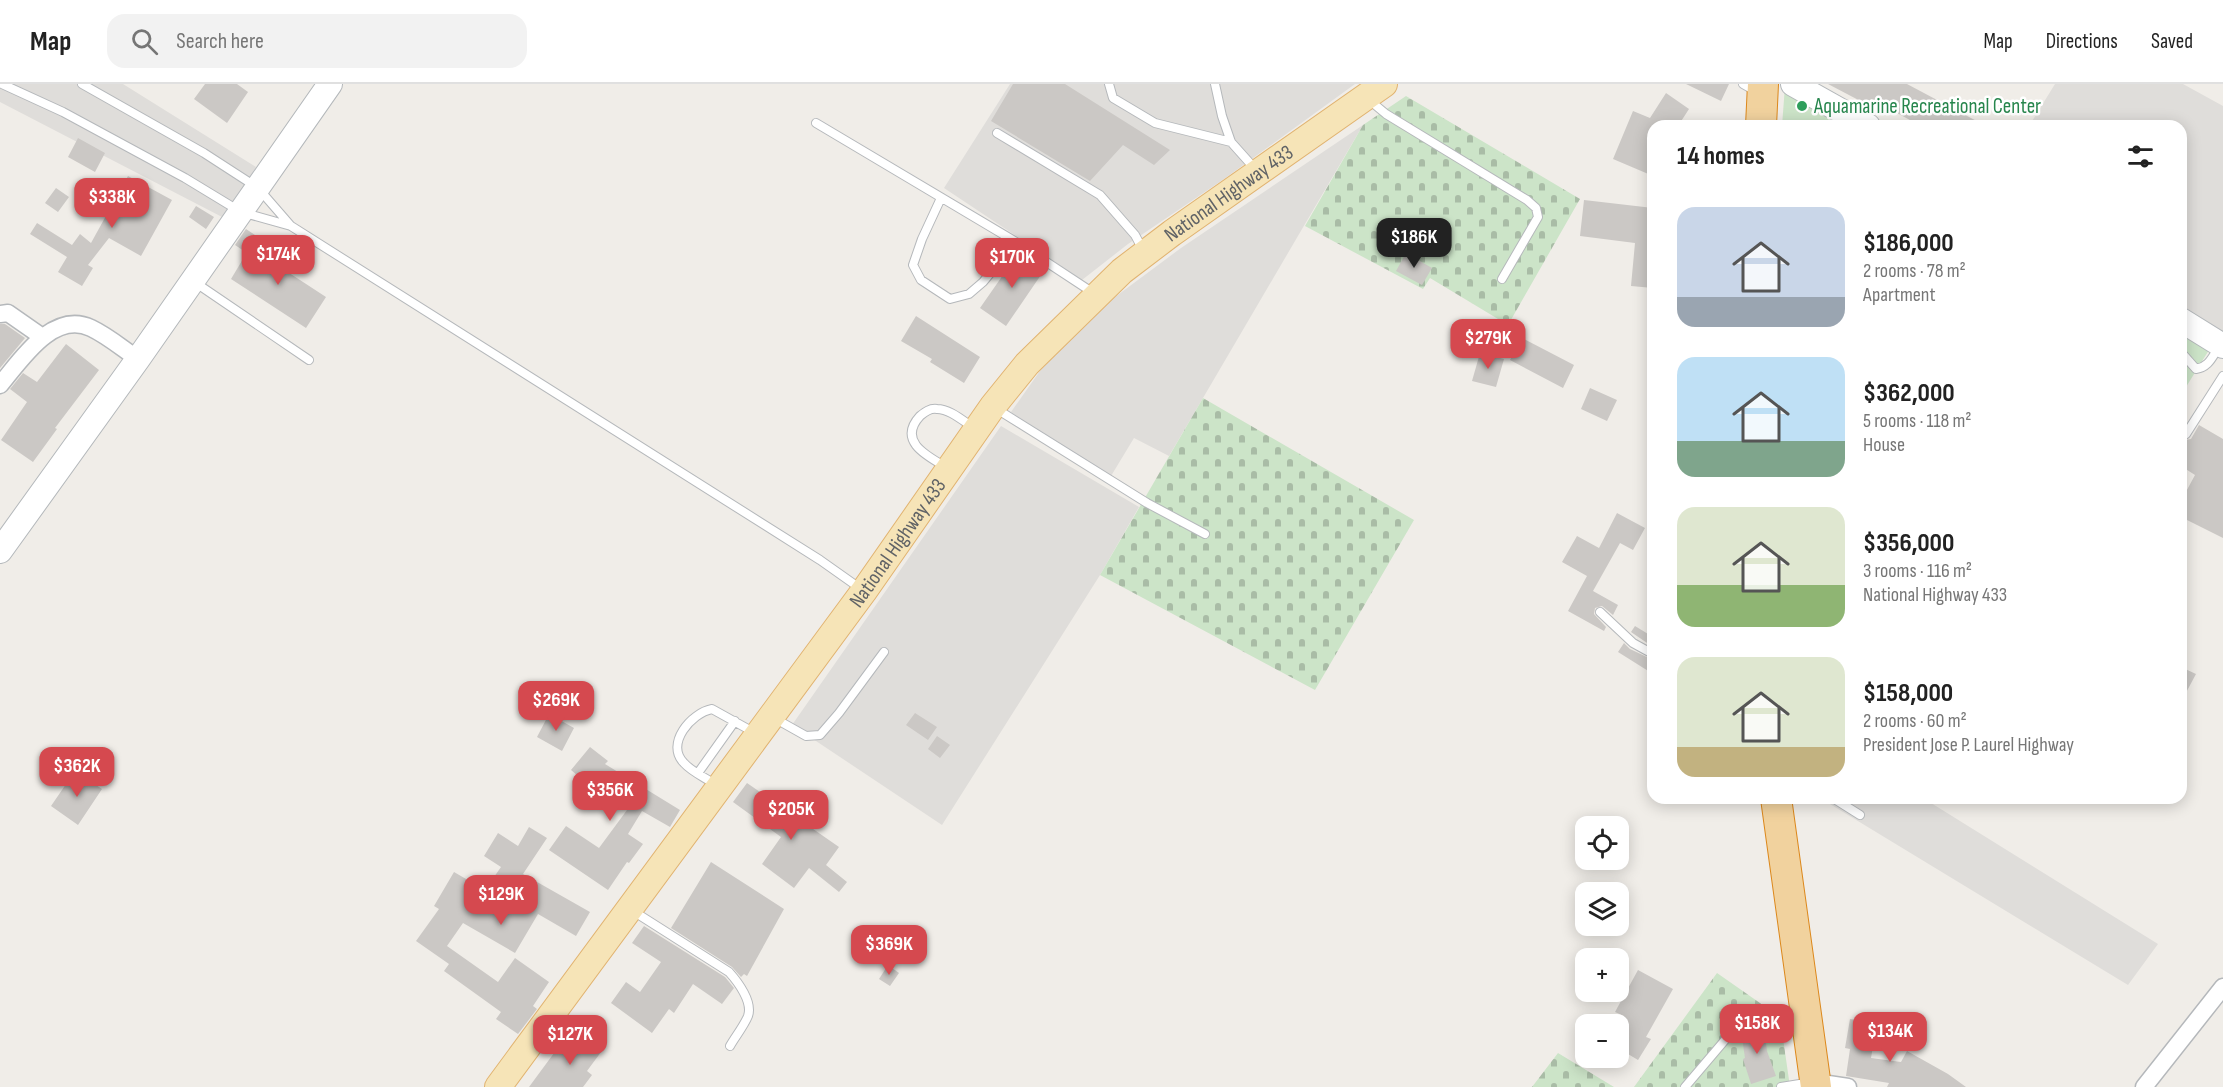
<!DOCTYPE html>
<html lang="en">
<head>
<meta charset="utf-8">
<style>
  body { margin:0; font-family:"Sofia Sans Condensed",sans-serif; background:#f2f2f2; color:#222; height:100vh; display:flex; flex-direction:column; font-size:22px; white-space:nowrap }
  * { box-sizing:border-box; margin:0 }
  p { font-size:20px; color:#767676 }
  .icon { flex:none; width:33px; height:33px; fill:none; stroke:currentColor; stroke-width:2; stroke-linecap:round; stroke-linejoin:round }
  .map { position:relative; flex:1; overflow:hidden }
  .side { position:absolute; left:1647px; top:36px; width:540px; height:684px; display:flex; flex-direction:column; background:#fff; border-radius:18px; box-shadow:0 3px 15px #0003 }
  .side>* { flex:none }
  .buttons { position:absolute; left:1575px; top:732px; display:grid; gap:12px }
  .buttons a { display:grid; place-items:center; width:54px; height:54px; border-radius:12px; background:#fff; box-shadow:0 3px 15px #0003; font-size:30px }
  .price { position:absolute; translate:-50% -51px; padding:0 14px; border-radius:12px; background:#d5494f; color:#fff; font-size:20px; line-height:39px; filter:drop-shadow(0 2px 3px #0008) }
  .price::after { content:''; position:absolute; left:50%; top:36px; width:18px; height:14px; margin-left:-9px; background:inherit; clip-path:polygon(0 0,100% 0,50% 100%) }
  .price.selected { background:#222; color:#fff }
  ul { padding:0; list-style:none }
  li { display:flex; align-items:center; gap:18px; height:150px; padding:0 30px }
  li span { display:grid; place-items:center; flex:none; width:168px; height:120px; border-radius:18px; color:#555 }
  li>.icon { margin-inline-start:auto }
  span .icon { width:72px; height:72px; fill:#fffc; stroke-width:1 }
  li b { font-size:26px }
  h2 { display:flex; justify-content:space-between; align-items:center; height:72px; padding:0 30px; font-size:26px }
  header { display:flex; align-items:center; gap:36px; box-sizing:border-box; height:84px; padding:0 30px; background:#fff; border-bottom:2px solid #e0e0e0 }
  header strong { font-size:28px }
  nav { display:flex; gap:33px; margin-inline-start:auto; font-size:21px }
  .search { width:420px; height:54px; background:#f2f2f2; display:flex; align-items:center; gap:15px; box-sizing:border-box; padding:0 21px; border-radius:18px; color:#767676; font-size:22px }
  .map>svg:first-child { display:block }
</style>
</head>
<body>
<header>
<strong>Map</strong>
<div class="search"><svg class="icon" aria-label="search" viewBox="0 0 24 24"><circle cx="10" cy="10" r="6"/><path d="M15 15l6 6"/></svg>Search here</div>
<nav><a>Map</a><a>Directions</a><a>Saved</a></nav>
</header>
<div class="map">
<svg width="2223" height="1003" viewBox="0 0 2223 1003">
  <defs>
    <pattern id="cemetery-stones" width="16" height="16" patternUnits="userSpaceOnUse" patternTransform="scale(1.5)"><rect width="16" height="16" fill="#cce4c8"/><path d="M2 7V4a2 2 0 0 1 4 0v3zM10 15v-3a2 2 0 0 1 4 0v3z" fill="#a9bca6"/></pattern>
  </defs>
  <rect width="100%" height="100%" fill="#f0ede8"/>
  <!-- industrial -->
  <path fill="#dfddda" d="M0,0H123L256,83L224,134L0,18Z
    M1010,0H1355L1224,95L1128,160L1082,196L944,104Z
    M2055,0H2183L2223,22V248L2181,221V42H2029Z
    M1363,41L1169,372L1134,354L1111,392L1011,328L1047,277L1107,219L1181,164Z
    M1001,342L1139,423L1100,491L942,741L792,641Z
    M1820,714H1923L2158,860L2128,901Z"/>
  <!-- cemetery -->
  <path fill="url(#cemetery-stones)" d="M1406,12L1580,115L1508,241L1430,194L1423,205L1305,142L1363,41Z
    M1203,314L1414,436L1315,606L1100,491Z
    M1717,889L1780,933L1790,1003H1634Z
    M1558,969L1614,1003H1532Z"/>
  <!-- pitch -->
  <path fill="#cce4c8" d="M1785,2L1856,42H1782Z
    M2181,238L2214,258L2181,311Z"/>
  <!-- building -->
  <path fill="#cbc8c5" d="M205,0H237L248,8L227,39L194,15Z
    M1013,0H1065L1170,66L1154,81L1123,61L1090,97L991,37Z
    M1686,0H1729L1721,17Z
    M1828,0H1907L1986,42H1921L1871,15L1868,21Z
    M1666,9L1689,25L1678,42H1653V92L1613,75L1633,27L1650,34Z
    M78,54L105,69L95,88L68,73Z
    M128,92L172,116L141,172L109,154L88,181L93,184L82,202L58,188L67,173L30,150L37,139L72,161L80,150L91,159Z
    M56,104L69,113L58,128L45,119Z
    M1584,116L1653,124L1651,162L1653,163V204L1631,202L1635,159L1580,152Z
    M196,122L214,133L206,145L189,133Z
    M246,145L255,151L244,167L235,161Z
    M252,160L283,179L280,183L326,213L306,244L231,195Z
    M1019,168L1045,185L1006,242L980,224Z
    M1406,169L1432,184L1422,201L1396,187Z
    M916,232L980,273L964,299L930,278L932,275L901,257Z
    M0,240H5L25,254L0,284Z
    M1522,254L1574,281L1563,304L1510,276Z
    M66,260L99,286L55,344L57,345L33,378L1,356L27,318L10,305L23,289L37,298Z
    M1480,269L1504,275L1496,303L1472,297Z
    M1590,304L1617,316L1607,337L1581,325Z
    M2199,341L2223,355V454L2181,433V417L2195,391L2181,382V354L2185,356L2191,355Z
    M1617,429L1645,444L1633,466L1620,459L1593,507L1618,521L1613,531L1602,522L1595,524L1594,530L1606,543L1604,547L1568,527L1587,492L1562,478L1577,452L1599,464Z
    M1635,542L1653,553V563L1631,548Z
    M1624,559L1630,565L1653,576V590L1618,568Z
    M2181,583L2196,590L2181,618Z
    M915,629L937,643L928,656L906,641Z
    M549,630L574,644L562,667L537,653Z
    M937,652L950,661L940,674L928,665Z
    M590,663L608,677L605,680L680,726L670,743L642,727L628,750L643,760L629,779L627,778L608,806L549,766L566,742L599,764L627,726L602,712L571,686Z
    M75,687L102,705L78,741L51,722Z
    M747,699L839,763L826,781L847,798L839,808L809,784L794,804L762,780L781,753L733,718Z
    M529,743L547,754L523,790L590,828L576,852L538,830L515,869L463,839L447,862L498,898L515,874L549,898L533,922L537,925L518,950L496,935L501,928L444,887L449,880L416,857L439,825L434,822L454,788L485,806L501,783L484,772L498,749L518,762Z
    M711,778L784,825L747,892L744,890L741,893L732,883L671,844Z
    M644,842L725,893L734,904L722,920L693,900L674,929L669,925L652,949L611,919L626,898L640,908L661,878L632,859Z
    M888,881L899,889L890,902L879,895Z
    M1638,886L1673,905L1646,953L1651,955L1638,976L1618,964V942L1624,932L1615,928Z
    M1850,935L1877,939L1871,974L1901,978L1907,967L1948,990L1966,1003H1887L1889,999L1846,992L1850,965L1845,964Z
    M1764,943L1767,967L1776,992L1751,1000L1743,975L1745,974L1741,946Z
    M583,948L604,964L587,987L592,991L583,1003H529L557,965L566,972Z"/>
  <g fill="none" stroke-linecap="round" stroke-linejoin="round">
    <defs>
      <path id="lane" d="M2,0L63,28L185,94L241,128L291,142
        M82,0L204,69L258,104L291,142L820,476L861,505
        M1109,0L1113,14L1155,39L1231,58
        M1215,0L1222,32L1231,58L1256,86
        M1743,0L1757,8
        M1368,15L1386,30L1527,116L1536,124L1538,133L1502,195
        M816,39L1016,158L1095,210
        M2138,42L2140,41
        M997,49L1100,111L1135,151L1143,166
        M941,114L922,155L913,181L921,196L950,215L969,210L983,198L1016,158
        M193,197L309,276
        M2181,268L2196,285C2209,283 2212,273 2219,263
        M995,324L1147,419L1205,450
        M2186,350L2223,292
        M946,383C927,372 897,357 920,332C925,328 930,324 937,325C950,325 963,337 974,344
        M1600,528L1633,559L1653,570
        M774,634L806,652L820,651L839,629L884,568
        M698,689L735,637
        M716,701C706,694 692,688 684,679C665,660 691,629 712,625L757,650
        M1833,714L1860,731
        M633,827L729,888C738,898 753,918 748,932C744,942 735,953 730,962
        M1685,1003L1725,956
        M1781,1003L1812,998"/>
      <path id="street" d="M0,230L8,229L41,252
        M0,301C21,276 53,226 91,244C108,252 123,265 138,275
        M1815,998L1848,1003
        M2144,1003L2223,903"/>
      <path id="secondary" d="M1793,0L1868,42
        M2181,236L2223,262
        M0,467L138,275L330,0"/>
      <g id="primary">
        <path id="s1" d="M498,1003L864,507L993,322L1027,280L1122,187L1172,149L1384,0"/>
      </g>
      <path id="highway" d="M1761,42L1763,0
        M1776,714L1816,1003"/>
    </defs>
    <!-- lane casing -->
    <use href="#lane" stroke="#b5b8bb" stroke-width="10"/>
    <!-- street casing -->
    <use href="#street" stroke="#b5b8bb" stroke-width="19"/>
    <!-- secondary casing -->
    <use href="#secondary" stroke="#b4b8bb" stroke-width="26"/>
    <!-- primary casing -->
    <use href="#primary" stroke="#e1b370" stroke-width="28"/>
    <!-- highway casing -->
    <use href="#highway" stroke="#dc881c" stroke-width="32"/>
    <!-- lane -->
    <use href="#lane" stroke="#fff" stroke-width="8"/>
    <!-- street -->
    <use href="#street" stroke="#fff" stroke-width="16"/>
    <!-- secondary -->
    <use href="#secondary" stroke="#fff" stroke-width="24"/>
    <!-- primary -->
    <use href="#primary" stroke="#f6e4b7" stroke-width="26"/>
    <!-- highway -->
    <use href="#highway" stroke="#f1d29e" stroke-width="30"/>
  </g>
  <!-- markers -->
  <circle fill="#2e9e5b" stroke="#fff" stroke-width="2" cx="1802" cy="22" r="6"/>
  <g text-anchor="middle" stroke-width="5" stroke-linejoin="round" paint-order="stroke">
    <!-- leisure labels -->
    <g font-size="21" fill="#27864d" stroke="#fff" text-anchor="start">
      <text x="1814" y="29">Aquamarine Recreational Center</text>
    </g>
    <!-- street labels -->
    <g font-size="21" fill="#606366" stroke="#fff">
      <text dy="7" stroke="none"><textPath href="#s1" startOffset="1161">National Highway 433</textPath></text>
      <text dy="7" stroke="none"><textPath href="#s1" startOffset="675">National Highway 433</textPath></text>
    </g>
  </g>
</svg>
<div class="buttons">
<a><svg class="icon" aria-label="locate" viewBox="0 0 24 24"><circle cx="12" cy="12" r="6"/><path d="M12 2v4M12 18v4M2 12h4M18 12h4"/></svg></a>
<a><svg class="icon" aria-label="layers" viewBox="0 0 24 24"><path d="M12 4l9 5-9 5-9-5zM3 14l9 5 9-5"/></svg></a>
<a>+</a>
<a>−</a>
</div>
<b class="price" style="left:112px;top:145px">$338K</b>
<b class="price selected" style="left:1414px;top:185px">$186K</b>
<b class="price" style="left:278px;top:202px">$174K</b>
<b class="price" style="left:1012px;top:205px">$170K</b>
<b class="price" style="left:1488px;top:286px">$279K</b>
<b class="price" style="left:556px;top:648px">$269K</b>
<b class="price" style="left:77px;top:714px">$362K</b>
<b class="price" style="left:610px;top:738px">$356K</b>
<b class="price" style="left:791px;top:757px">$205K</b>
<b class="price" style="left:501px;top:842px">$129K</b>
<b class="price" style="left:889px;top:892px">$369K</b>
<b class="price" style="left:1757px;top:971px">$158K</b>
<b class="price" style="left:1890px;top:979px">$134K</b>
<b class="price" style="left:570px;top:982px">$127K</b>
<section class="side">
<h2>14 homes<svg class="icon" aria-label="filters" viewBox="0 0 24 24"><path d="M4 7h16M4 17h16"/><circle cx="9" cy="7" r="2"/><circle cx="15" cy="17" r="2"/></svg></h2>
<ul>
<li><span style="background:linear-gradient(#c9d6e8 75%,#9aa5b1 0)"><svg class="icon" aria-label="home" viewBox="0 0 24 24"><path d="M3 11l9-7 9 7M6 9v11h12V9"/></svg></span><div><b>$186,000</b><p>2 rooms · 78 m²</p><p>Apartment</p></div></li>
<li><span style="background:linear-gradient(#bfe0f5 70%,#7fa58c 0)"><svg class="icon" aria-label="home" viewBox="0 0 24 24"><path d="M3 11l9-7 9 7M6 9v11h12V9"/></svg></span><div><b>$362,000</b><p>5 rooms · 118 m²</p><p>House</p></div></li>
<li><span style="background:linear-gradient(#dfe7d0 65%,#8fb573 0)"><svg class="icon" aria-label="home" viewBox="0 0 24 24"><path d="M3 11l9-7 9 7M6 9v11h12V9"/></svg></span><div><b>$356,000</b><p>3 rooms · 116 m²</p><p>National Highway 433</p></div></li>
<li><span style="background:linear-gradient(#dfe7d0 75%,#c2b280 0)"><svg class="icon" aria-label="home" viewBox="0 0 24 24"><path d="M3 11l9-7 9 7M6 9v11h12V9"/></svg></span><div><b>$158,000</b><p>2 rooms · 60 m²</p><p>President Jose P. Laurel Highway</p></div></li>
</ul>
</section>
</div>
</body>
</html>
